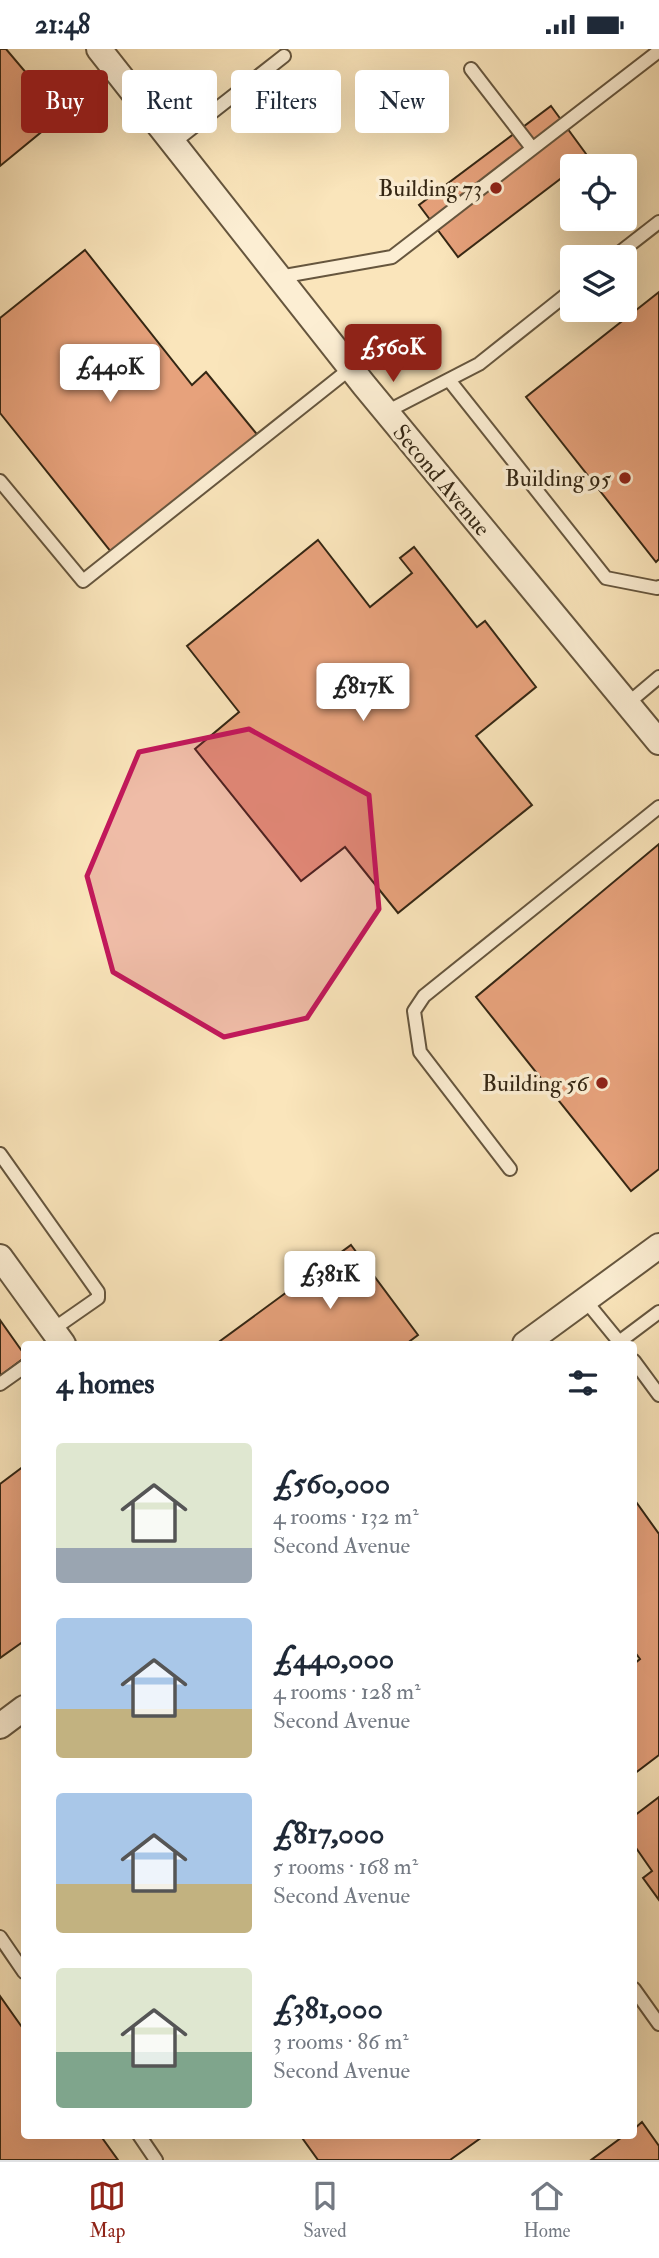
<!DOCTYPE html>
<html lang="en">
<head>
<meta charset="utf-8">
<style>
  body { margin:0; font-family:"IM FELL Double Pica",serif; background:#f2f2f3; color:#1f2937; height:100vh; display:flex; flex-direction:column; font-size:26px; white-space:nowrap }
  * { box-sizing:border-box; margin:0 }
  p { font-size:23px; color:#747a83 }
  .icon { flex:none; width:38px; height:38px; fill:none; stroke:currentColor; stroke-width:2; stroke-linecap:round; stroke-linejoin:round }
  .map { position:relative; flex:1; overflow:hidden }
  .side { position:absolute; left:21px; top:1292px; width:616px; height:798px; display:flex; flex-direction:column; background:#fff; border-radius:7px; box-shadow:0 7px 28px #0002 }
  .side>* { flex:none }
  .guide { position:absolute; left:21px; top:21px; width:618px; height:63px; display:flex; gap:14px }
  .controls { position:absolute; left:560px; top:105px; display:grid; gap:14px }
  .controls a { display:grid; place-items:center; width:77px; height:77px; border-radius:7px; background:#fff; box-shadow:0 7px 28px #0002; font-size:35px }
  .price { position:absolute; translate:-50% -60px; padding:0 16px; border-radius:7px; background:#fff; color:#222; font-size:23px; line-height:46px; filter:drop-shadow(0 2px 4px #0008) }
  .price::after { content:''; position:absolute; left:50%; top:42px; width:21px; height:16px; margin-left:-10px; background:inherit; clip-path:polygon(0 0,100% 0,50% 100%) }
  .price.active { background:#8f2418; color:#fff }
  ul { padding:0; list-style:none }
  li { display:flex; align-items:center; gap:21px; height:175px; padding:0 35px }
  li span { display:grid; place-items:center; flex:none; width:196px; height:140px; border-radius:7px; color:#555 }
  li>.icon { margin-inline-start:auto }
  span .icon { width:84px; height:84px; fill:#fffc; stroke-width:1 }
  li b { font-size:30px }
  h2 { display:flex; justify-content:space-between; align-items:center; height:84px; padding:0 35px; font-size:30px }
  .chip { padding:0 24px; border-radius:7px; background:#fff; box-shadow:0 7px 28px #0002; font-size:24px; line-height:63px }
  .chip.active { background:#8f2418; color:#fff }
  .status { display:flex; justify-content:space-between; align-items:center; height:49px; padding:0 35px; background:#fff; direction:ltr }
  .status svg { height:19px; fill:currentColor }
  .dock { display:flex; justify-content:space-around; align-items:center; height:98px; border-top:2px solid #e0e1e3; background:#fff; font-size:19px; color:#747a83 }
  .dock a { display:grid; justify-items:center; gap:4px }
  .dock .active { color:#8f2418 }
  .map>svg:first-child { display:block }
</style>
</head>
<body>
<div class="status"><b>21:48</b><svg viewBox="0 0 49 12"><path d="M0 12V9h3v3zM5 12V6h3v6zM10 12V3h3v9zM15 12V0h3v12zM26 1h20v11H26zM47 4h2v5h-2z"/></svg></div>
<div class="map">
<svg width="659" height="2111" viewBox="0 0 659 2111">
  <rect width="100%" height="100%" fill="#fae5bb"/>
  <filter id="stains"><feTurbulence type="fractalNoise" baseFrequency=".00286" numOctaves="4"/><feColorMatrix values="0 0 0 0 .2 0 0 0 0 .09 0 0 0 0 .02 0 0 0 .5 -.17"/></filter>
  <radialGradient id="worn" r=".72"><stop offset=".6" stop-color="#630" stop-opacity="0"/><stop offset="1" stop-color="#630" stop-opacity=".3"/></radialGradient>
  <!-- building -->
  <path fill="#e7a27c" stroke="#352714" stroke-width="2" d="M0,0H6L45,46L29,59L45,80L0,117Z
    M551,57L589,109L578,117H572V121L458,208L419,156Z
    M85,201L192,336L206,323L260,389L112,504L0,364V269Z
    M659,243V510L656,513L526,348Z
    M318,491L370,558L412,524L400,509L414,498L477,578L485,572L536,638L476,687L532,756L398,864L345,798L301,832L195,700L239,663L187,597Z
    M659,795V1120L631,1142L476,948Z
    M351,1196L418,1286L406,1295H216Z
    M0,1271L24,1305V1309L0,1327Z
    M24,1417V1592L0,1609V1435Z
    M634,1450L659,1485V1706L634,1725V1615L640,1610L634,1602Z
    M659,1748V1851L643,1829L652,1822L634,1796V1767Z
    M0,1947L24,1981V2086H100L118,2111H0Z
    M642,2073L659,2097V2111H591L625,2086H634V2080Z
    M300,2086H485L450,2111H318Z"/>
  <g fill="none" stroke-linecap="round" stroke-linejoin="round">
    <defs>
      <path id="service" d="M471,20L532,99
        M173,94L284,7
        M614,208L659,173
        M279,228L392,208L659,2
        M449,331L606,529L657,539L659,538
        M386,363L479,315L572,241
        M0,432L83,532L351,319
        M627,655L659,628
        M0,1105L98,1243V1249L52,1281
        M510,1120L420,1003L414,962L424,947L659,758
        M585,1251L621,1295
        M619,1293L659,1263
        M634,1312L659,1346
        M0,1335L24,1318
        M0,1888L24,1923
        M634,1940L659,1975
        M139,2086L156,2111"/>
      <path id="minor" d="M99,0L364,336L659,693
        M0,1208L63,1295
        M525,1295L659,1197
        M0,1677L24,1659"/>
    </defs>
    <!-- service casing -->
    <use href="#service" stroke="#66563e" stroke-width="16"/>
    <!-- minor casing -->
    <use href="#minor" stroke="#66563e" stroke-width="28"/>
    <!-- service -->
    <use href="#service" stroke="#fceed3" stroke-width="12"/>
    <!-- minor -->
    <use href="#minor" stroke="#fceed3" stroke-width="24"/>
  </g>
  <!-- marked area -->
  <path fill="#c2185b" fill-opacity="0.2" stroke="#c2185b" stroke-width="5" stroke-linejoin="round" d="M249,680L369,746L379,860L307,969L224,988L113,923L87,827L139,703Z"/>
  <!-- markers -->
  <g fill="#8f2418" stroke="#fceed3" stroke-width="2.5">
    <circle cx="496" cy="139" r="7"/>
    <circle cx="625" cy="429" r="7"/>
    <circle cx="602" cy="1034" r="7"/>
  </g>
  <g text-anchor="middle" stroke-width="7" stroke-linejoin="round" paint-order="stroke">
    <!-- poi labels -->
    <g font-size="23" fill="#352714" stroke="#fceed3" text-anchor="end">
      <text x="482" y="147">Building 73</text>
      <text x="611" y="437">Building 95</text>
      <text x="588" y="1042">Building 56</text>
    </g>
    <!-- street labels -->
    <g font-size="23" fill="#352714" stroke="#fceed3">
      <text transform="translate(442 431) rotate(50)" y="8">Second Avenue</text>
    </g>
  </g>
  <rect width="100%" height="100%" filter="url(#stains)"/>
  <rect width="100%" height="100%" fill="url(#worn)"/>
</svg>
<div class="controls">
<a><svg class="icon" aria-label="locate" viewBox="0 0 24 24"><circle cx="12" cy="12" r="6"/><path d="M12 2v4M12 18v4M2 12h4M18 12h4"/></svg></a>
<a><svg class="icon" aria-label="layers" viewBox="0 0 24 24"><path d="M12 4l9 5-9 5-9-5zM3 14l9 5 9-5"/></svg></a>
</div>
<b class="price active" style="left:393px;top:335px">£560K</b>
<b class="price" style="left:110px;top:355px">£440K</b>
<b class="price" style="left:363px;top:674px">£817K</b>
<b class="price" style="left:330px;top:1262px">£381K</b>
<div class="guide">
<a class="chip active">Buy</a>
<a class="chip">Rent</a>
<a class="chip">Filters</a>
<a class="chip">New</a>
</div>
<section class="side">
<h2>4 homes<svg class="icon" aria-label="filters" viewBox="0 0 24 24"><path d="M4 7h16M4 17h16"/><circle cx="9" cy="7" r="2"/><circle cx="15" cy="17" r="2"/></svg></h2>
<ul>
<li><span style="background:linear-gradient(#dfe7d0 75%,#9aa5b1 0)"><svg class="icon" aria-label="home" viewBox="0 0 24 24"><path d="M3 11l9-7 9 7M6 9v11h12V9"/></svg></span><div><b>£560,000</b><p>4 rooms · 132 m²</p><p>Second Avenue</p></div></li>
<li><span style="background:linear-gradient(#a9c7e8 65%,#c2b280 0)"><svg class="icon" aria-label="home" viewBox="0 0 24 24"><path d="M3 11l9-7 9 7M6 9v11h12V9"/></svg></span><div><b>£440,000</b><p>4 rooms · 128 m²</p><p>Second Avenue</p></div></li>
<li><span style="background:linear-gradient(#a9c7e8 65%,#c2b280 0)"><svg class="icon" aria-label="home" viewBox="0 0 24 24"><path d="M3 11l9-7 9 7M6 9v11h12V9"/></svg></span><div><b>£817,000</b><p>5 rooms · 168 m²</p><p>Second Avenue</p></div></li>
<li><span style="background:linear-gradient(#dfe7d0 60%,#7fa58c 0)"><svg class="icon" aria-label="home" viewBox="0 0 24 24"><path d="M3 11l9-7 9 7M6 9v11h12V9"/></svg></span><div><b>£381,000</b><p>3 rooms · 86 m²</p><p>Second Avenue</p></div></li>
</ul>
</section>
</div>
<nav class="dock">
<a class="active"><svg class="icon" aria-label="map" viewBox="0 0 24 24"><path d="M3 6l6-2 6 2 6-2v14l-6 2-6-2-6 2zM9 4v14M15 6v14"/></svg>Map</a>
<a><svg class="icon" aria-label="saved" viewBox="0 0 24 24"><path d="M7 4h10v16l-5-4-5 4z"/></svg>Saved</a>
<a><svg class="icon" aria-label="home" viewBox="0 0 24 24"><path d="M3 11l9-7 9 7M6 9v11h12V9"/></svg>Home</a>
</nav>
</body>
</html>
